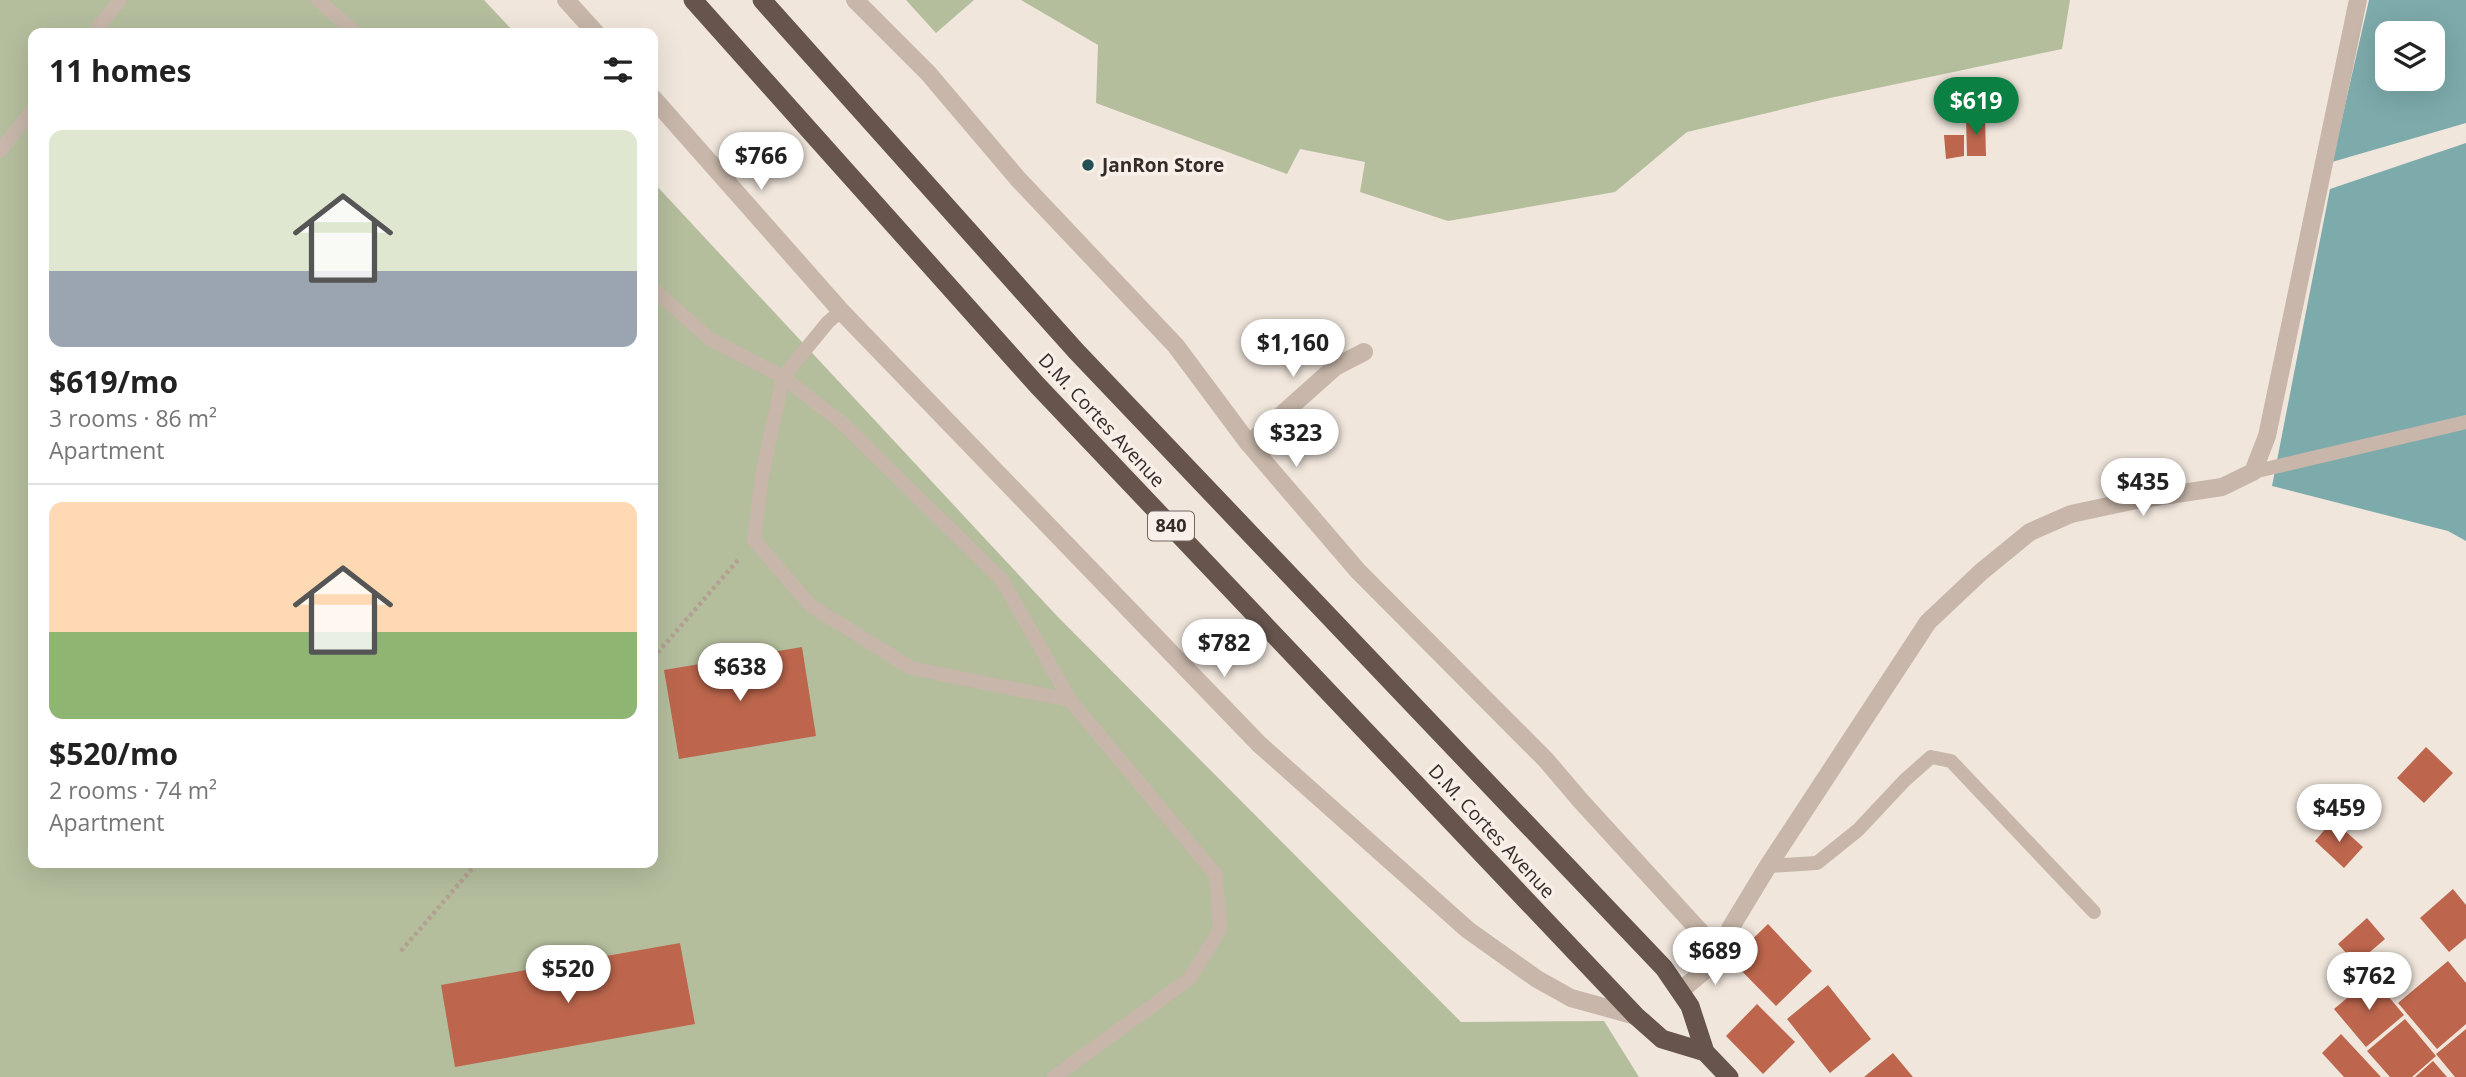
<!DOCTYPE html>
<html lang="en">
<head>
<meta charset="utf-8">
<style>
  body { margin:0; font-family:"Open Sans",sans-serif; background:#f2f2f2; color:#222; height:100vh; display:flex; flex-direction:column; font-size:26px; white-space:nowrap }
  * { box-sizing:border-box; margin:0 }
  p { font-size:23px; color:#767676 }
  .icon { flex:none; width:38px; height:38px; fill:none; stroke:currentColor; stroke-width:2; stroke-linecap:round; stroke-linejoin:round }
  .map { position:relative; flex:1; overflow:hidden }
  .details { position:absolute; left:28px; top:28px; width:630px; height:840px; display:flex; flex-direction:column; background:#fff; border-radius:14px; box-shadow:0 7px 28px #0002 }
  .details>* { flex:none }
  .tools { position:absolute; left:2375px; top:21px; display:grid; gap:14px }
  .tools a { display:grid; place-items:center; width:70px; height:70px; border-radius:14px; background:#fff; box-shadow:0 7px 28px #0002; font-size:35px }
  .price { position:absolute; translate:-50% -60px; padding:0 16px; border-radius:24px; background:#fff; color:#222; font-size:23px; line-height:46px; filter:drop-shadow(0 2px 4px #0008) }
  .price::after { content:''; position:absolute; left:50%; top:42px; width:21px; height:16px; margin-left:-10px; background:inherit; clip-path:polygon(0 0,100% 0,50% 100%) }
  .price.current { background:#0b8043; color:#fff }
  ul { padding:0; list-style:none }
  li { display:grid; align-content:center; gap:14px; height:371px; padding:0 21px }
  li+li { border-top:2px solid #e0e0e0 }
  li span { display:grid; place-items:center; height:217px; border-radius:14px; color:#555 }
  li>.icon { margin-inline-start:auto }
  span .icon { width:126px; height:126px; fill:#fffc; stroke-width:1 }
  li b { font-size:30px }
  h2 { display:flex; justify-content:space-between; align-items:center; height:84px; padding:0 21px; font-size:30px }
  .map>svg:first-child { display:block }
</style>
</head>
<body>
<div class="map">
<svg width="2466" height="1077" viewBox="0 0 2466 1077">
  <rect width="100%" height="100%" fill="#f0e6dc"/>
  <!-- green -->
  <path fill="#b4be9d" d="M0,0H484L515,33H33V863H653V182L1057,616L1461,1022L1604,1021L1639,1077H0Z
    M906,0H974L936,33Z
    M1021,0H2070L2062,49L1830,98L1687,132L1615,192L1448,221L1360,192L1365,162L1300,149L1287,174L1096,103L1098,45Z"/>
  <!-- water -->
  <path fill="#7daaab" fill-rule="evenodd" d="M2369,0H2466V123L2332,162ZM2387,33H2432V79H2387Z
    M2466,143V541L2448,531L2272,486L2330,189Z"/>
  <!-- building -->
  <path fill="#bd664d" d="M1966,117L1985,118L1986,156H1967Z
    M1944,135H1964V156L1946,159Z
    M802,647L816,736L679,759L664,670Z
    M2426,747L2453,773L2424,803L2397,778Z
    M2333,820L2363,847L2344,868L2315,841Z
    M2453,889L2466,905V938L2449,952L2420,918Z
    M2367,918L2385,939L2356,964L2338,944Z
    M1768,924L1812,971L1776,1006L1731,960Z
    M680,943L695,1024L455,1067L441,985Z
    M2448,961L2466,983V1024L2437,1049L2398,1003Z
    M2372,977L2404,1015L2366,1047L2334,1009Z
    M1828,985L1871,1039L1830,1073L1787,1019Z
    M1757,1004L1795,1042L1763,1074L1726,1036Z
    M2405,1019L2436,1056L2412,1077H2390L2367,1051Z
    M2466,1029V1077H2455L2436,1054Z
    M2341,1034L2381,1077H2344L2322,1053Z
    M1893,1053L1913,1077H1864Z
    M2433,1061L2447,1077H2415Z"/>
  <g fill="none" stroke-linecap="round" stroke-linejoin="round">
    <!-- path -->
    <path stroke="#b3a093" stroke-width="4.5" stroke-dasharray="3.5 3.5" stroke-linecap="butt" d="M653,658L738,560
      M401,951L477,863"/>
    <!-- service -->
    <path stroke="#c7b6a9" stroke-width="14" d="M318,0L356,33
      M94,33L120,0
      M0,151L33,109
      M653,289L710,339L783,377L828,322L841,311
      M2253,472L2466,422
      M1768,866L1817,863L1858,830L1905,780L1931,757L1951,761L2094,912
      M1054,1077L1189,979L1220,930L1216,875L1070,700L911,668L811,606L754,540L762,476L783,377L842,423L1002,580L1070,700"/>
    <!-- minor -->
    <path stroke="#c7b6a9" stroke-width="18" d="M566,0L596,33
      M855,0L928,73L1018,179L1176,346L1249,444L1358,571L1546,760L1580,800L1719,952
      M653,98L841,311L1259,744L1468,930L1537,979L1571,998L1636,1016
      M1249,444L1335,367L1364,352"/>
    <!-- tertiary -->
    <path stroke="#c7b6a9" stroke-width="18" d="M1680,991L1703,972L1719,952L1731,927L1768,866L1928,622L1981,572L2030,532L2071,514L2136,500L2222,487L2253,472L2267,436L2358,0"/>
    <!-- trunk -->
    <path stroke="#66544d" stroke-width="19" d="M693,0L1037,385L1636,1016L1662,1039L1705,1052
      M762,0L1076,351L1664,968L1690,1006L1705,1052L1729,1077"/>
  </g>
  <!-- markers -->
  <circle fill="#215154" stroke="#f8f0e8" stroke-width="2.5" cx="1088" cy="165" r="7"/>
  <g text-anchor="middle" stroke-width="7" stroke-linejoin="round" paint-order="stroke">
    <!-- shield labels -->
    <rect fill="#f8f0e8" stroke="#706762" stroke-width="2" x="1148" y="511.5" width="46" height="29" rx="5"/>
    <g font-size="18" font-weight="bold" fill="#352c28">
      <text x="1171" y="532">840</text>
    </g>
    <!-- poi labels -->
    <g font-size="19" font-weight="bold" fill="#352c28" stroke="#f8f0e8" text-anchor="start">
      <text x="1102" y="172">JanRon Store</text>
    </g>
    <!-- street labels -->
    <g font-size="19" fill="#352c28" stroke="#f8f0e8">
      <text transform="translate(1102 420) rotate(47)" y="7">D.M. Cortes Avenue</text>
      <text transform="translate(1492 831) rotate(47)" y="7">D.M. Cortes Avenue</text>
    </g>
  </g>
</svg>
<div class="tools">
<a><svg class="icon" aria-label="layers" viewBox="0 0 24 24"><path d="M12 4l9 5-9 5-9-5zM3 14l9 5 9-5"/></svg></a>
</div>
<b class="price current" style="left:1976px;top:137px">$619</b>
<b class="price" style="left:761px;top:192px">$766</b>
<b class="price" style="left:1293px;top:379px">$1,160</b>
<b class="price" style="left:1296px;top:469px">$323</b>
<b class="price" style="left:2143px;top:518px">$435</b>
<b class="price" style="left:1224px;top:679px">$782</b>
<b class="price" style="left:740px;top:703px">$638</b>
<b class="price" style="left:2339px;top:844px">$459</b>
<b class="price" style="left:1715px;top:987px">$689</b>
<b class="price" style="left:568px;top:1005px">$520</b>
<b class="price" style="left:2369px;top:1012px">$762</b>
<section class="details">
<h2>11 homes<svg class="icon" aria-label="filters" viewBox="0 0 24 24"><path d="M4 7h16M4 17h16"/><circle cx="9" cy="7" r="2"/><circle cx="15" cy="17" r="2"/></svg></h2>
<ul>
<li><span style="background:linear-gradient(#dfe7d0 65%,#9aa5b1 0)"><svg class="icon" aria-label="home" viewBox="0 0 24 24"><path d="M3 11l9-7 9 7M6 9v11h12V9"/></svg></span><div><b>$619/mo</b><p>3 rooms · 86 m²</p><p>Apartment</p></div></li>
<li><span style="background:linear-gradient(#ffd9b3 60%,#8fb573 0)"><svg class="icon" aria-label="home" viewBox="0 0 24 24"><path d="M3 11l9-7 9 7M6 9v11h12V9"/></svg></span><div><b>$520/mo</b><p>2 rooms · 74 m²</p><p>Apartment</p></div></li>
</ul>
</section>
</div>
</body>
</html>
